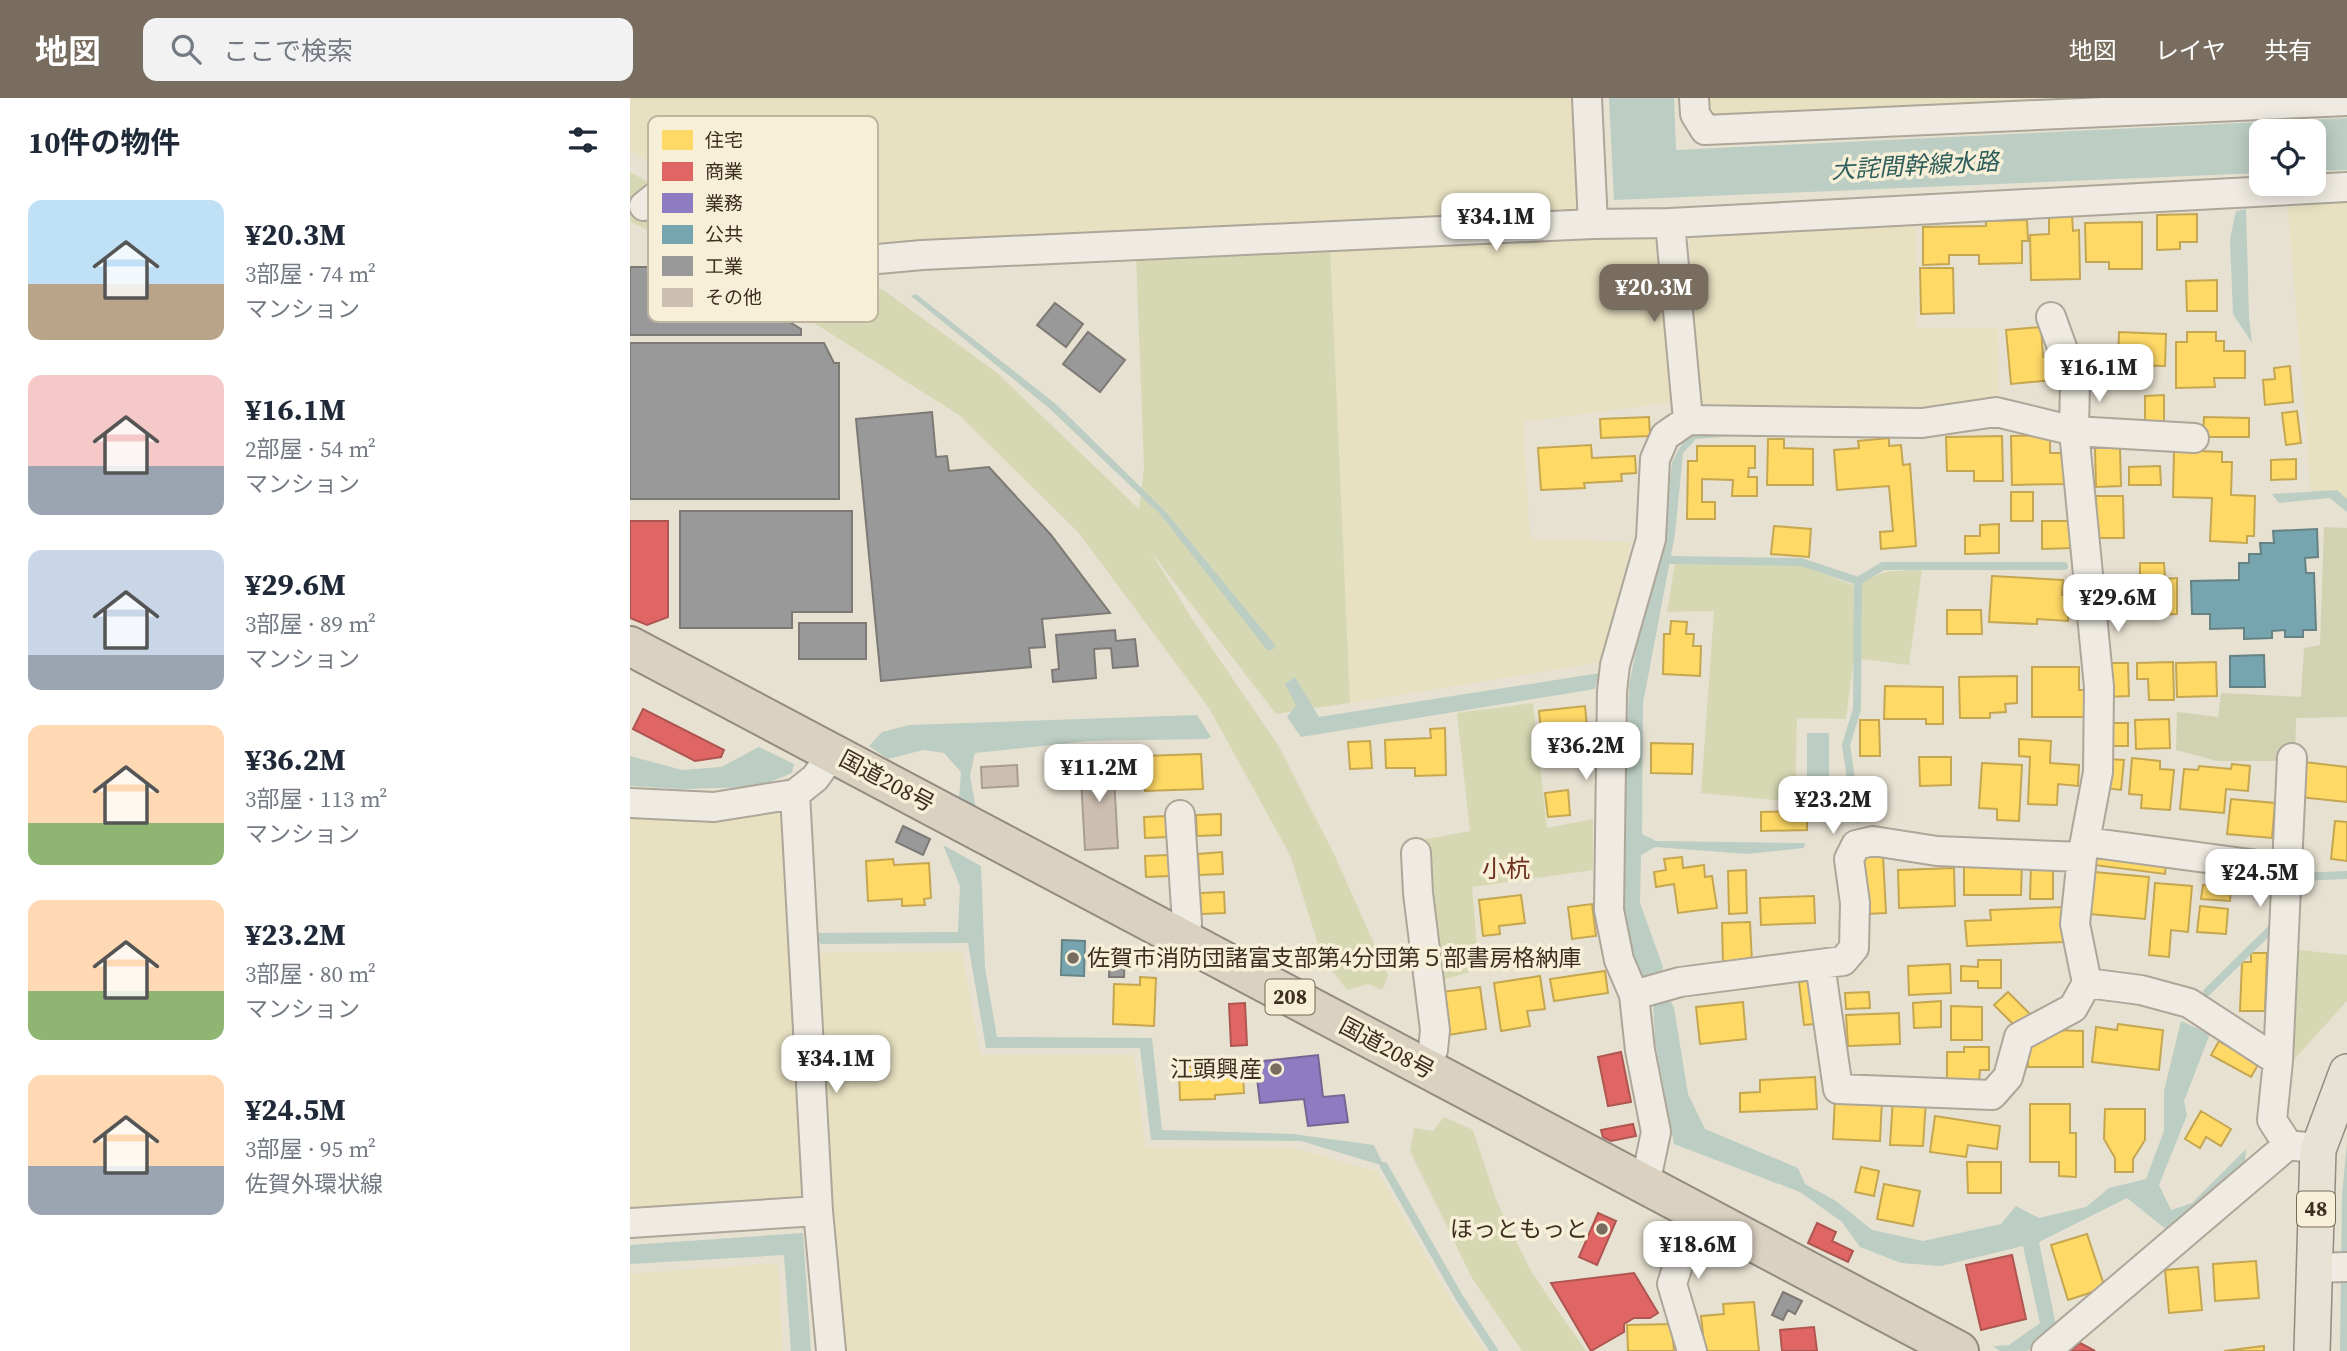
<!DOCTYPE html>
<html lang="ja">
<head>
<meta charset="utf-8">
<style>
  body { margin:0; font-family:"Source Serif 4","Noto Sans JP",serif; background:#f2f2f3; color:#1f2937; height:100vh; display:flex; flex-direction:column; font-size:26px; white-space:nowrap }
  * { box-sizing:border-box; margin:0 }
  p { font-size:23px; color:#747a83 }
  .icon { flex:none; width:38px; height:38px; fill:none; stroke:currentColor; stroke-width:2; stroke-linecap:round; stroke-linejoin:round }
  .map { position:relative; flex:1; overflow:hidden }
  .panel { display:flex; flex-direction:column; background:#fff; width:630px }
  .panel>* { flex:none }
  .fabs { position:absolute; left:1619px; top:21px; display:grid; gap:14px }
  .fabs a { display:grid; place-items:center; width:77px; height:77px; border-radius:14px; background:#fff; box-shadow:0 4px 18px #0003; font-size:35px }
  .price { position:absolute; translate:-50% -60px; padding:0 16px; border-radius:14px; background:#fff; color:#222; font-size:23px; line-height:46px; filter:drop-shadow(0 2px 4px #0008) }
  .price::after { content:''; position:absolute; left:50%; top:42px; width:21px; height:16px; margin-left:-10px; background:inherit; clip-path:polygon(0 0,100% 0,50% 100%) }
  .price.active { background:#786d5e; color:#fff }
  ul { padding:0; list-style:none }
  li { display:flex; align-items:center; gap:21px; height:175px; padding:0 28px }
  li span { display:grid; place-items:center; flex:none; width:196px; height:140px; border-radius:14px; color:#555 }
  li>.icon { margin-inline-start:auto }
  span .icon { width:84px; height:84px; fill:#fffc; stroke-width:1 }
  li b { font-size:30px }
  h2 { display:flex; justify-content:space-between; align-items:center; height:84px; padding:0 28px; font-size:30px }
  header { display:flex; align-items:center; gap:42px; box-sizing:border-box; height:98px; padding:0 35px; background:#786d5e; color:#fff }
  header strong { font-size:33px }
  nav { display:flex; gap:38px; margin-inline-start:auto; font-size:24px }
  .search { width:490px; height:63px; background:#f2f2f3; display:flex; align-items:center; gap:18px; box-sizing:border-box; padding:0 24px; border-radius:14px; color:#747a83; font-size:26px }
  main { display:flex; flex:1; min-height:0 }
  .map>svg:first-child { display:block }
</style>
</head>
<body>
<header>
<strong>地図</strong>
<div class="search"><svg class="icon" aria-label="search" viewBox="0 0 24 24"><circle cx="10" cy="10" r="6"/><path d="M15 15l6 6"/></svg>ここで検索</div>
<nav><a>地図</a><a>レイヤ</a><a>共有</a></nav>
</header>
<main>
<section class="panel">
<h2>10件の物件<svg class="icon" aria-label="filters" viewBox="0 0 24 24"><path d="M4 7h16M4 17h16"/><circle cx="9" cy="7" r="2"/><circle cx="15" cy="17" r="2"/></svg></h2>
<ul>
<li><span style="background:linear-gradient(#bfe0f5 60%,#b9a48a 0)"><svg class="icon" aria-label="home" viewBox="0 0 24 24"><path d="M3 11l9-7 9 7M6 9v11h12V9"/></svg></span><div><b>¥20.3M</b><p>3部屋 · 74 m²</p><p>マンション</p></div></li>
<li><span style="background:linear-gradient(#f6c9c9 65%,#9aa5b1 0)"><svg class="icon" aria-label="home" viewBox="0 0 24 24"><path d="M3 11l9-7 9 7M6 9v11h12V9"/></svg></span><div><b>¥16.1M</b><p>2部屋 · 54 m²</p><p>マンション</p></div></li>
<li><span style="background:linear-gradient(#c9d6e8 75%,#9aa5b1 0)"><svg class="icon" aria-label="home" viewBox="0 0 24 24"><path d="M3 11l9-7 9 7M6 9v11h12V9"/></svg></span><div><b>¥29.6M</b><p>3部屋 · 89 m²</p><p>マンション</p></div></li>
<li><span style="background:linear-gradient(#ffd9b3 70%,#8fb573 0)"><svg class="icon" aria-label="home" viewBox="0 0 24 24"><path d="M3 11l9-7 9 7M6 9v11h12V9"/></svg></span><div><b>¥36.2M</b><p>3部屋 · 113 m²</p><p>マンション</p></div></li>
<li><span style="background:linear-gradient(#ffd9b3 65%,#8fb573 0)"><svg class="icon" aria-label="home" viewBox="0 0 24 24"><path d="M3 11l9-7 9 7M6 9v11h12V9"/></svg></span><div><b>¥23.2M</b><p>3部屋 · 80 m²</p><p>マンション</p></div></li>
<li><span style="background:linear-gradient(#ffd9b3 65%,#9aa5b1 0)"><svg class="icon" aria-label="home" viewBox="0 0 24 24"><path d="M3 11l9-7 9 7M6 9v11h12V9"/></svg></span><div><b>¥24.5M</b><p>3部屋 · 95 m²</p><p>佐賀外環状線</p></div></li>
</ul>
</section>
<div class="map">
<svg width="1717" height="1253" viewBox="0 0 1717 1253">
  <rect width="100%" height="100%" fill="#e7e1d1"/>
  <!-- farmland -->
  <path fill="#e7e0c1" d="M0,0H944L950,116L191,150L0,53Z
    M1073,0H1603L1083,23Z
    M1717,95V401L1707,392L1681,394L1657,97Z
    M1286,118L1287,230H1368L1369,304L1287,317L1069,316L1059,133Z
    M1024,134L1044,304L893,324L900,441L1001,444L973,564L720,605L700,148Z
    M153,708L177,1106L0,1116V711Z
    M332,853L350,957H504L515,1049L664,1050L748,1074L823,1206L855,1253H210L182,855Z
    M148,1165L153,1253H0V1176Z"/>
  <!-- green -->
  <path fill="#d6d8b3" d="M0,74L20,85L34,113L51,111L208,181L222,194L252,191L366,274L509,411L514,369L506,157L700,148L720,605L646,616L521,454L562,521L648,647L704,756L758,877L752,892L738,886L717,892L692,859L660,757L579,610L448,434L329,317L181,223L0,123Z
    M1045,465L1173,468L1223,487L1255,474L1292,471L1279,567L1224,560L1216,621L1167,620L1165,704L1071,695L1084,513L1037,514Z
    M903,605L917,730L963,721V772L842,789L849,871L810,883L796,741L840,733L827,615Z
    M1661,851L1717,857V903L1659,967Z
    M814,1019L843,1032L867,1104L902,1175L956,1253H892L842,1180L780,1053L784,1030L803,1033Z"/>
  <!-- cemetery -->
  <path fill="#d0d2b2" d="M1694,429L1717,430V619L1666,620L1665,663H1587L1546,652L1547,614L1588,619L1591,595L1671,599L1674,550L1690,547Z"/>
  <!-- water -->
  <path fill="#bccdc3" d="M979,0H1044L1046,52L1717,20V72L1684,73V33H1631V75L984,102Z
    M1616,111L1619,219L1622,245L1603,216L1600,141L1606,113Z
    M286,196L427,307L535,413L646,548L642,552H637L530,416L419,310L281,198Z
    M1173,333L1066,341L1053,355L1045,436L1013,605L1012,736L1026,743L1175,745L1174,750L1117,756L1025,749L1011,757L1010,805L1033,869L1032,883L1044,910L1058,996L1075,1031L1168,1070L1175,1086L1206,1103L1242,1132L1293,1143L1371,1126L1386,1108L1409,1120L1456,1109L1479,1090L1516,1081L1534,1033V993L1551,923L1580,936L1554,1003L1557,1017L1529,1087L1541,1112L1562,1105L1616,1051L1614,1073L1542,1136L1497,1100L1409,1144L1427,1232L1397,1253H1370L1363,1248L1379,1247L1410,1225L1393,1148L1311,1168L1271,1165L1230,1149L1212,1124L1170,1094L1044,1046L1025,944L1023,899L1005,870L994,831L991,789L999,588L1006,551L1032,454L1042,364L1053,344L1065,334Z
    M1707,392L1717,401V414L1700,400L1649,405L1642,396Z
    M970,575L965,591L671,639L657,619L666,607L655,586L665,579L689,619Z
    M567,617L581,639L576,641L458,643L345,655L340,677L346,712L329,701L331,674L314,655L293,652L258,661L239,648L252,634L280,627Z
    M1177,635H1199V693H1177Z
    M129,649L164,666L162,675L127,689L51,691L0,688V658L52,672L91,669Z
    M313,747L351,768L355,870L367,939L522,940L532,1032L663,1036L744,1047L754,1068L671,1043L521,1042L510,950H356L338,845L191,846L183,835L328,834L330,788Z
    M1717,1045V1253H1710L1712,1097Z
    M173,1135L181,1253H161L154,1157L0,1166V1147Z"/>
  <!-- homes -->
  <path fill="#ffd966" stroke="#c5a651" stroke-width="2" d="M1567,116V144H1550V151L1527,152V117Z
    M1442,117L1443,133L1449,132L1450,181L1401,182L1400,137L1419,136V118Z
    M1397,122L1398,143H1392V165L1349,166V157H1319V166L1293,167V129L1356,128V123Z
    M1512,124V171H1479V164H1456L1455,125Z
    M1290,170H1323L1324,215L1291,216Z
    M1587,182V213H1557L1556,183Z
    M1411,229L1413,259L1421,258L1424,282L1381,286L1376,232Z
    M1489,234L1536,236L1535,268L1488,267Z
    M1557,234H1586V243H1594V253H1615V280H1584L1585,289L1546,290V244H1557Z
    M1660,268L1663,304L1635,307L1633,282L1645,281L1644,270Z
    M1534,297V327L1515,328V298Z
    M1667,313L1671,345L1656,347L1652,315Z
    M1019,319L1020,338L971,340L970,321Z
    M1574,319L1619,320V339H1573Z
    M1420,337V355H1433L1434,386L1382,387L1381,338Z
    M1372,338L1373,383H1344V373H1317L1316,339Z
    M1259,340V348L1271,347L1273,367L1280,366L1286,448L1251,451L1250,434L1263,433L1259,388L1207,392L1204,352L1229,350L1228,343Z
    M1138,341H1154V350L1183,351V387H1137Z
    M961,347L962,360L1005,358L1006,375L991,376L992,383L954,385L955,390L911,392L908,350Z
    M1067,348H1125V370H1119L1118,379H1127V398H1102L1103,382L1072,381V404H1085V421H1057L1058,363H1067Z
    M1465,350H1490L1491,388L1466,389Z
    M1544,352L1592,354V364H1602L1601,397L1625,398L1624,438H1617V445L1580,443L1582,400L1543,399Z
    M1666,361V381L1641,382V362Z
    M1530,368L1531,387H1499V369Z
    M1381,394H1403V423H1381Z
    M1466,398H1493L1494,440H1467Z
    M1412,423H1444V450L1412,451Z
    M1369,426V455L1335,456V438H1350V427Z
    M1144,428L1181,431L1179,459L1141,456Z
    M1510,465H1534L1535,481L1547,480V516L1519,517V504H1496L1495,480H1510Z
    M1362,478L1433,482L1432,497H1439L1438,523L1407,521V526L1359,524Z
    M1317,512H1351L1352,536H1317Z
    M1041,523L1057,524L1056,536H1064L1063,548H1071L1070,578L1033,576L1034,536H1040Z
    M1543,564L1544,602H1519L1518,581H1507V565Z
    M1586,564L1587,598L1547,599L1546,565Z
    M1474,565H1498L1499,598L1475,599Z
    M1402,569H1449V592H1456V619H1402Z
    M1387,578V605L1375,606L1376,614L1360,615V620H1330L1329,579Z
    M1255,588L1313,589V626H1296V621H1254Z
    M955,608L960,659L914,664L909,613Z
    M1539,621L1540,650L1506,651L1505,622Z
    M1230,622H1249L1250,658H1230Z
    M1479,625H1498V648H1480Z
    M815,630L816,677L785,678V670H756L755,642L801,640L800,631Z
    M1389,641L1421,643L1420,665L1449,667L1448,688L1428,686L1427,707L1398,706L1400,659L1389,658Z
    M740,643L742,670L720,671L718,644Z
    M1021,645L1063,646L1062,676L1021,675Z
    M571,656L573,691L515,693L514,658Z
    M1289,659H1321V687L1290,688Z
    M1502,660L1530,663V671L1544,672L1540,712L1511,710L1512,697L1499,696Z
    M1478,661L1494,662L1491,692L1475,690Z
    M1674,664L1717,669V704L1670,699Z
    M1352,665L1392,667L1389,723L1367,722V711L1349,710Z
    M1602,666L1620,668L1618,693L1596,691L1594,715L1550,711L1554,671L1568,672L1569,668L1601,671Z
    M938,692L940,717L918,719L915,695Z
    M1601,701L1645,705L1642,740L1597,736Z
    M1177,713V732L1131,733V714Z
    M591,716V737L567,738L566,717Z
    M538,718L539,739L515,740L514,719Z
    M1705,723L1717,724V763L1701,761Z
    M592,754L593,776L569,777L568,756Z
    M1465,755L1536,765L1535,776L1464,767Z
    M539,757L540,778L516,779L515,758Z
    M1253,757L1256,815L1236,816L1233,758Z
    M1052,759L1053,770L1074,767L1075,779L1082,778L1087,810L1048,815L1044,786L1026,789L1024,774L1036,772L1034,761Z
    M263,761L264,767L299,765L301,800L294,801L295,807L272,808V801L238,803L236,763Z
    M1334,764L1392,765L1391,797H1334Z
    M1401,768H1423V801H1400Z
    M1324,770L1325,808L1269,810L1268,772Z
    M1116,772L1117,815L1099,816L1098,773Z
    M1464,774L1519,779L1515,821L1460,816Z
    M1525,785L1562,788L1558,834L1541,832L1539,859L1519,857Z
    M1573,787L1601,790L1600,803L1571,801Z
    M594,794L595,815L571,816L570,795Z
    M891,797L895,825L869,828L870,836L853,838L849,802Z
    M1184,798L1185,825L1131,827L1130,800Z
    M962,806L966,838L942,841L938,809Z
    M1570,808L1598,811L1596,836L1567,834Z
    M1434,809L1435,844L1337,848L1335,823L1361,822L1360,812Z
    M1120,824L1122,865L1093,866L1092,825Z
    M1621,855H1637L1635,913H1610L1612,864H1621Z
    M1348,862H1371V890H1348V883H1331V868L1348,869Z
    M1320,866L1321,895L1279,897L1278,868Z
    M975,873L978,895L924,903L920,881Z
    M910,878L915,911L897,913L900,928L871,933L864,885Z
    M510,879L526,880L524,928L483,926L484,886L510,887Z
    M1189,881L1194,925L1174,927L1169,884Z
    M850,889L856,931L818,937L812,894Z
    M1239,894L1240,910L1216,911L1215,895Z
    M1378,894L1401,917L1388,931L1364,907Z
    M1311,903V929L1284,930L1283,905Z
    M1113,904L1116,941L1070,946L1066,909Z
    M1321,908L1352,909V942H1321Z
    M1269,915L1270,946L1218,948L1216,917Z
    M1488,926L1533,932L1529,972L1462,964L1466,929L1487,932Z
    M1422,932L1453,933V969H1398V948Z
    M1589,943L1629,965L1621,979L1581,957Z
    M1334,949H1359V972H1350L1349,984H1317V954H1334Z
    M612,960L614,995L585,997V1001L550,1002L549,970L571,968V962Z
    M1185,979L1187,1011L1110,1014V995L1130,994V982Z
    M1205,999L1252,1001L1250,1043L1203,1041Z
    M1263,1000L1296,1002L1293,1048L1260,1047Z
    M1400,1006H1440V1035H1446V1079L1429,1078V1064H1400Z
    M1475,1011H1515V1042L1503,1061V1074H1485V1060L1474,1041Z
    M1571,1013L1601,1031L1591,1048L1576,1039L1570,1050L1555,1041Z
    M1305,1018L1370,1028L1367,1051L1338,1047L1336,1059L1300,1054Z
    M1337,1064H1371V1095H1338Z
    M1231,1069L1249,1073L1244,1098L1225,1094Z
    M1254,1086L1290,1093L1283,1128L1247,1121Z
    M1457,1136L1475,1190L1438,1202L1421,1147Z
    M1626,1163L1629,1200L1585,1203L1583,1166Z
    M1568,1169L1572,1212L1539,1215L1535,1172Z
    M1124,1204L1129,1253H1075L1071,1218L1094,1216L1093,1206Z
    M1042,1226L1044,1253H998L997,1227Z
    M1634,1248V1253H1594Z"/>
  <!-- shops -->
  <path fill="#e06666" stroke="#af5651" stroke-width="2" d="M0,423H38V519L17,527L0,520Z
    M13,611L94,652L91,659L65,663L3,631Z
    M615,905L617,947L601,948L599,906Z
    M991,954L1001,1004L978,1008L968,959Z
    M1003,1026L1006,1038L981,1043L973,1039L971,1032Z
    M968,1115L986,1123L967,1167L949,1159Z
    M1187,1125L1206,1134L1202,1143L1223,1153L1218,1164L1178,1145Z
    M1382,1157L1396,1221L1351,1232L1336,1167Z
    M1004,1175L1028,1215L1020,1220H1004L994,1226V1234L961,1253L921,1185Z
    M1184,1229L1187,1253H1152L1150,1232Z
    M1450,1245L1465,1253H1441Z"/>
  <!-- offices -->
  <path fill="#8e7cc3" stroke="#766592" stroke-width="2" d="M688,957L693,999L714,997L718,1024L678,1028L674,1001L630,1005L625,964Z"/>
  <!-- public -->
  <path fill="#76a5af" stroke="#658284" stroke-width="2" d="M1687,431L1688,459L1675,460L1676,475H1684L1686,532H1673V539H1655V532L1642,533V540L1614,541V530L1580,531V516H1562L1561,483L1609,482V465H1619V456H1631L1630,445H1644L1643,433Z
    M1634,557L1635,589H1600V558Z
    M432,842L455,843L454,878L431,877Z"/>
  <!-- industry -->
  <path fill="#999" stroke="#7d7975" stroke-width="2" d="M0,169H70L171,231V237H0Z
    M425,205L453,226L436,249L407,227Z
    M458,234L495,262L470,294L433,266Z
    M0,245H194L204,265H209V401H0Z
    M302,314L306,359L317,358L319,373L359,369L421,437L480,515L412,521L415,549L399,550L401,569L251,583L226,321Z
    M50,413H222V514H162V530H50Z
    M169,525H236V561H169Z
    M485,532L486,543L505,541L508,568L483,570L481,550L464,551L466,580L423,584L422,572L429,571L426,537Z
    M273,728L300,741L293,757L266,744Z
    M480,853H495L494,879H479Z
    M1153,1194L1172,1203L1165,1216L1158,1212L1153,1222L1142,1217Z"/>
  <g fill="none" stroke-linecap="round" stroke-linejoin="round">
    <!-- stream -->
    <path stroke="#bccdc3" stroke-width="8" d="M1040,462L1171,464L1228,483L1253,468H1434
      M1227,721L1216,647L1227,611L1228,483
      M1666,779L1717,777
      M1577,894L1643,829V824
      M754,1068L829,1199L864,1253"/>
  </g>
  <!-- building -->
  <path fill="#ccbfb1" stroke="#a89d8f" stroke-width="2" d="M483,661L488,750L455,752L450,663Z
    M387,667L388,688L352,690L351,669Z"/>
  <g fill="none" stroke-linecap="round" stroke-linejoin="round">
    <defs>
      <path id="minor" d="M957,0L963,126
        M1064,0L1065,16L1075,32L1717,3
        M14,108L33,93L204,165L292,157L963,126L1040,125L1717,89
        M1040,125L1058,322
        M1421,219L1445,285L1444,333L1564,340
        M0,705L84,709L165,696
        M550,717L557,826L551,841
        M1457,744L1657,771
        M786,755L788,795L805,932L803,952L794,970
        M1190,866L1208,991L1362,997L1378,979L1389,939L1443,910L1457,885
        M1004,897L1050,884L1213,863L1224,850L1225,805L1219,761L1226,747L1243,743L1307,753L1452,759
        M1648,963L1662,660
        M1015,1087L1026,1034L1010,952L1004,897L989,862L979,812L982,593L985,567L1021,441L1025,361L1035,338L1058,322L1292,325L1366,314L1444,333L1469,589L1468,674L1452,759L1445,826L1457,885L1511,892L1559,905L1648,963L1642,1022L1658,1047
        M188,1113L201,1253
        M0,1125L188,1113L165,696L185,680L204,654
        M1684,1170L1717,1169
        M1062,1253L1042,1186L1065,1113
        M1416,1253L1658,1047L1675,1049"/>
      <path id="major" d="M1682,1253L1688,1052L1717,974"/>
      <path id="highway" d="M0,548L1329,1253"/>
    </defs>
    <!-- minor casing -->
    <use href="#minor" stroke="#ada699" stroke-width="32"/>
    <!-- major casing -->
    <use href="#major" stroke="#928b80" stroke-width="38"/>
    <!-- highway casing -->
    <use href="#highway" stroke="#928b80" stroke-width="42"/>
    <!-- minor -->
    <use href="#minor" stroke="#efebe2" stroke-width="28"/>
    <!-- major -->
    <use href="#major" stroke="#e7e2d4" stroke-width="35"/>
    <!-- highway -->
    <use href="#highway" stroke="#dad1c1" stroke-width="38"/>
  </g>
  <!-- markers -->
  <g fill="#786d5e" stroke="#f7efd7" stroke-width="2.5">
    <circle cx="443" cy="860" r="7"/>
    <circle cx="646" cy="971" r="7"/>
    <circle cx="972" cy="1131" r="7"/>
  </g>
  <g text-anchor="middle" stroke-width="7" stroke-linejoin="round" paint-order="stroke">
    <!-- shield labels -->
    <g fill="#f7efd7" stroke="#756957" stroke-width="2">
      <rect x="635.5" y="881.5" width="49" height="35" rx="5"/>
      <rect x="1667" y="1093.5" width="38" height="35" rx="5"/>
    </g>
    <g font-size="21" font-weight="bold" fill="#3d2f20">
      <text x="660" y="906">208</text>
      <text x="1686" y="1118">48</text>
    </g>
    <!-- street labels -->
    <g font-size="23" fill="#3d2f20" stroke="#f7efd7">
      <text transform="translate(257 683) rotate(28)" y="8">国道208号</text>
      <text transform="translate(757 950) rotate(28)" y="8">国道208号</text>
    </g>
    <!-- poi labels -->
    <g font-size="23" fill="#3d2f20" stroke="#f7efd7" text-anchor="end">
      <text x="457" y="868" text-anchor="start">佐賀市消防団諸富支部第4分団第５部書房格納庫</text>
      <text x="632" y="979">江頭興産</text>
      <text x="958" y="1139">ほっともっと</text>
    </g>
    <!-- water labels -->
    <g font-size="24" font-style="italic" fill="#2e5e5c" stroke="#f7efd7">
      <text transform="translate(1285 68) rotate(-3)" y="8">大詫間幹線水路</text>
    </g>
    <!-- neighbourhood labels -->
    <g font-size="24" fill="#6c2f1d" stroke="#f7efd7">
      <text x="876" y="779">小杭</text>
    </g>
  </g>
  <!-- legend -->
  <rect x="18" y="18" width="230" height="206" rx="10" fill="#f7efd7" stroke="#bfb5a0" stroke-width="2"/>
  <rect x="32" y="32" width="31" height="20" fill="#ffd966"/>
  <rect x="32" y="64" width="31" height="19" fill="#e06666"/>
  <rect x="32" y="95" width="31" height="20" fill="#8e7cc3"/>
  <rect x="32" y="127" width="31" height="19" fill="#76a5af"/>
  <rect x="32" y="158" width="31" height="20" fill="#999"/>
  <rect x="32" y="190" width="31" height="19" fill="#ccbfb1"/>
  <g font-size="19" fill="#3d2f20">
    <text x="75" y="49">住宅</text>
    <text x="75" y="80">商業</text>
    <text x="75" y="112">業務</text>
    <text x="75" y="143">公共</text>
    <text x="75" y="175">工業</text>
    <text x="75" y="206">その他</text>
  </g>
</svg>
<div class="fabs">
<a><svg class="icon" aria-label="locate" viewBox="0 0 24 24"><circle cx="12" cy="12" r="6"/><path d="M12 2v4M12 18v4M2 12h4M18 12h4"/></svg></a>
</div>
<b class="price" style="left:866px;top:155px">¥34.1M</b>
<b class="price active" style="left:1024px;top:226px">¥20.3M</b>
<b class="price" style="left:1469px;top:306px">¥16.1M</b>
<b class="price" style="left:1488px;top:536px">¥29.6M</b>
<b class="price" style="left:956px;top:684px">¥36.2M</b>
<b class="price" style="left:469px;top:706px">¥11.2M</b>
<b class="price" style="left:1203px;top:738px">¥23.2M</b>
<b class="price" style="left:1630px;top:811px">¥24.5M</b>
<b class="price" style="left:206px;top:997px">¥34.1M</b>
<b class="price" style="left:1068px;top:1183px">¥18.6M</b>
</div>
</main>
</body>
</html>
